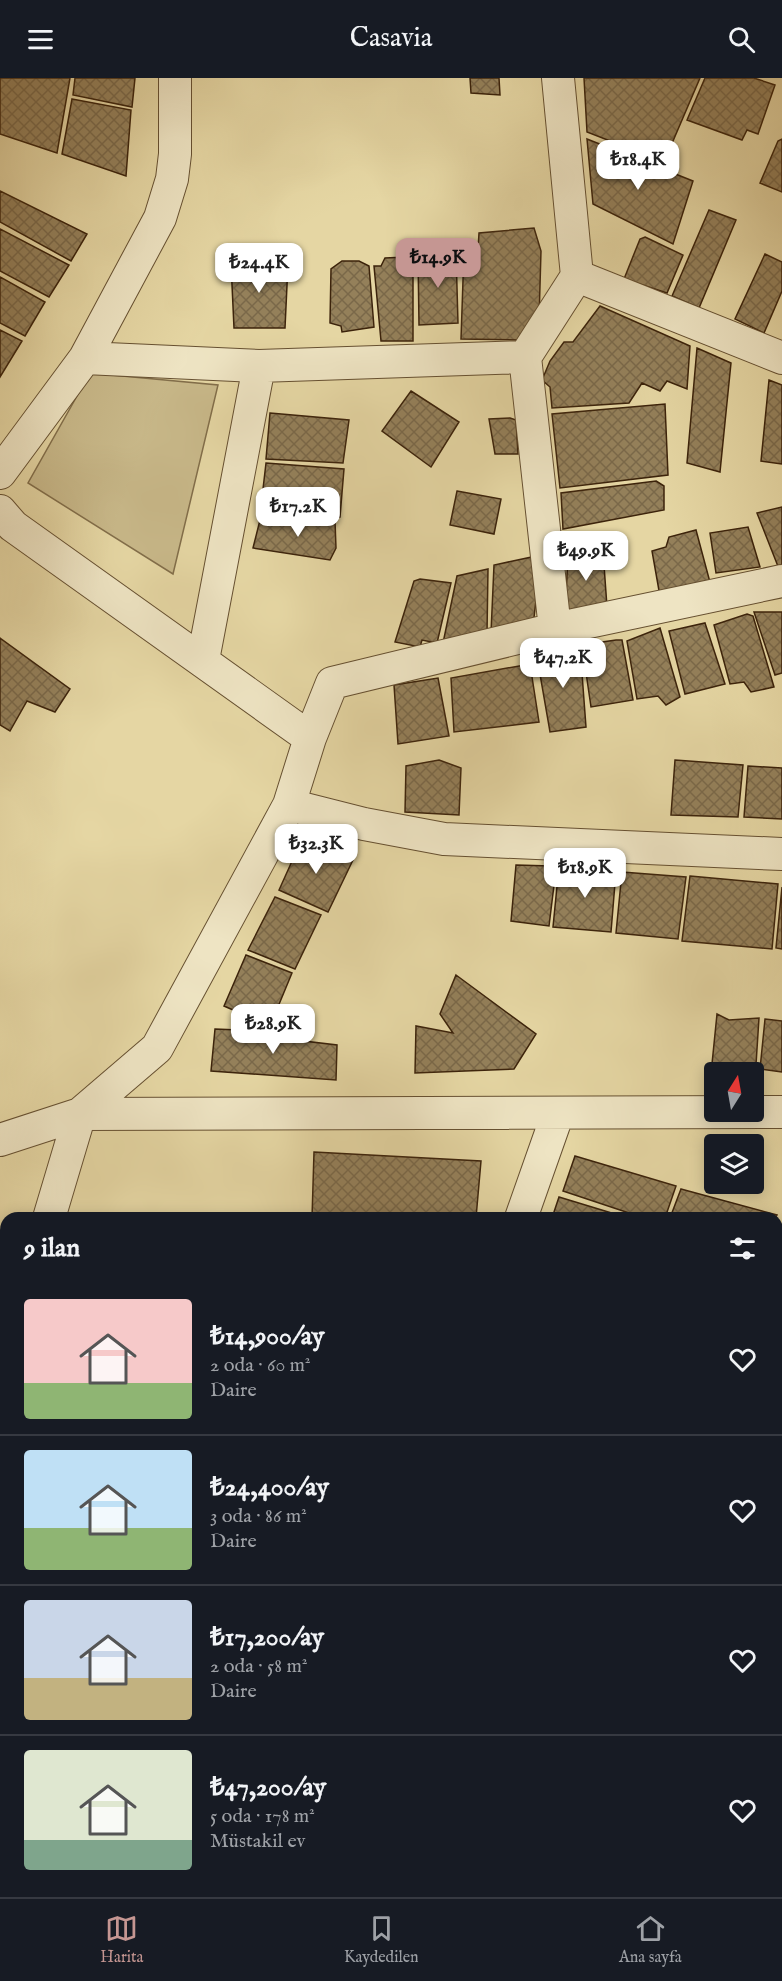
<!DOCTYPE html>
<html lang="tr">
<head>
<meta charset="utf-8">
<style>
  body { margin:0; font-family:"IM FELL English",serif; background:#20242c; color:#f1f3f6; height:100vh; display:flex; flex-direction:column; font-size:22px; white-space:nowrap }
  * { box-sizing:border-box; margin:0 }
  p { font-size:20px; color:#9ea1a6 }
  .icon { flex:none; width:33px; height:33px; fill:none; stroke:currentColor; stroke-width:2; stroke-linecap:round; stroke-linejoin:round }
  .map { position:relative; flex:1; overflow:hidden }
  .side { position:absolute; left:0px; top:1134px; width:783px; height:686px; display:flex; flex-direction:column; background:#171b24; border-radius:18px 18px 0 0; box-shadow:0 3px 15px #0003 }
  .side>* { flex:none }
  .needle { width:39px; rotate:11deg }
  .tools { position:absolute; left:704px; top:984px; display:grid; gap:12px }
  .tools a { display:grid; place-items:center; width:60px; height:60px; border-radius:6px; background:#171b24; box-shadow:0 3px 15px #0003; font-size:30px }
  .price { position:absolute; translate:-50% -51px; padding:0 14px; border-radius:12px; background:#fff; color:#222; font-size:20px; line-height:39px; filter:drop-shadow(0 2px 3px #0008) }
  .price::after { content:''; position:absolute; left:50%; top:36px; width:18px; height:14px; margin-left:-9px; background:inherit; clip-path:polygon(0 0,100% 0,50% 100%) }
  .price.selected { background:#c59692; color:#111 }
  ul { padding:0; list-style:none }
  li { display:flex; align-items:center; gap:18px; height:150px; padding:0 24px }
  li+li { border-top:2px solid #363941 }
  li span { display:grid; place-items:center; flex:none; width:168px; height:120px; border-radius:6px; color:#555 }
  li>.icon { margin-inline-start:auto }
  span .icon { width:72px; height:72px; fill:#fffc; stroke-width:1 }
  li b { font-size:26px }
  h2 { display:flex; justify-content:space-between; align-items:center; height:72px; padding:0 24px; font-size:26px }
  header { display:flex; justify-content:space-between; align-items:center; height:78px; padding:0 24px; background:#171b24; font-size:27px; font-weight:600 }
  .tabs { display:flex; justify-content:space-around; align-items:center; height:84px; border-top:2px solid #363941; background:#171b24; font-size:16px; color:#9ea1a6 }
  .tabs a { display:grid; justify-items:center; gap:3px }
  .tabs .selected { color:#c59692 }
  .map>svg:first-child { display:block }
</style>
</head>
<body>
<header><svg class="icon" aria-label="menu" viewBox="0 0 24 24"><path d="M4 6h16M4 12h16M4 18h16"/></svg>Casavia<svg class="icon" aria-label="search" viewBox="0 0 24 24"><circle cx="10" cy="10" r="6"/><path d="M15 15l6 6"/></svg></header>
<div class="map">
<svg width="782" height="1819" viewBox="0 0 782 1819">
  <defs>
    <pattern id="building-cross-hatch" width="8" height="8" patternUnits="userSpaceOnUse" patternTransform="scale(1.5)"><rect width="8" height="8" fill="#94805a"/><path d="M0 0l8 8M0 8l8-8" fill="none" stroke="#7a6849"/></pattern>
  </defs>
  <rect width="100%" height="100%" fill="#e5d6a3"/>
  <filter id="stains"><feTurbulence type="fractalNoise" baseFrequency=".00333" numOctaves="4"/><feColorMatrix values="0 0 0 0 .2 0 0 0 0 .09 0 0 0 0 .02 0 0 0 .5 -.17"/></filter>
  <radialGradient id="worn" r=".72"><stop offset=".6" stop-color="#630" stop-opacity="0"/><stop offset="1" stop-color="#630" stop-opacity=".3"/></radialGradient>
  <!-- park -->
  <path fill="#c8b889" stroke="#826e4a" stroke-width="1.5" d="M90,295L218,307L173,496L28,405Z
    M279,1814H357L356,1819H307Z"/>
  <!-- building -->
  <path fill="url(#building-cross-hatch)" stroke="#3c230b" stroke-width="1.5" d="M0,0H70L57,75L0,56Z
    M75,0H135L132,29L73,17Z
    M470,0H499L500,17L471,15Z
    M584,0H700L664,84L587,54Z
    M705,0H754L775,7L758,56L747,52L742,62L687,42Z
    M72,21L131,32L126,98L62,76Z
    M587,61L693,103L673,166L593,126Z
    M782,61V114L760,105L778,63Z
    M0,113L87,156L71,183L0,144Z
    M709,132L736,142L699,230L672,218Z
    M534,150L541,173L539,242L518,262L461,261L464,173L478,172L479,155Z
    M0,151L69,187L49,219L0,193Z
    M645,159L683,177L667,215L624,201L640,161Z
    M456,174L458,245L419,247L418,178Z
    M765,176L782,184V213L764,255L735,241Z
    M252,177L269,178L272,186H288L285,250H234L231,185H248Z
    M407,179L413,186V263H381L374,188H381L385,180Z
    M342,183H359L369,188L374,249L342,254L341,248L330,245L331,191Z
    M0,199L45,224L25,258L0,245Z
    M600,228L690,268L687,311L667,303L660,313L642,305L629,325L552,330L550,309L542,302L550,283L564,264H573Z
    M0,252L22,263L0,299Z
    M697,270L731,285L720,394L687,385Z
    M769,302L782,307V386L761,383Z
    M411,313L459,344L431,389L382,353Z
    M665,326L668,397L560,410L552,336Z
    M270,335L349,342L343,385L266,381Z
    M510,340L516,342L518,376H495L489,341Z
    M266,385L344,391L340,439L260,437Z
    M656,403L664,408V432L563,451L561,415Z
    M457,413L501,421L494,456L450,447Z
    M782,429V495L781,496L757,435Z
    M260,442L335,443L336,470L330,482L253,470Z
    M748,449L760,489L716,495L710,455Z
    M696,452L711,508L661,524L652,473L666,469L669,459Z
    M592,470L603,473L607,529L565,537L568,477Z
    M532,479L538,505L533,548L491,555L494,487Z
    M488,491L487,556L443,565L457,498Z
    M420,501L451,505L437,565L422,562L420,569L395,564L414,503Z
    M754,534H782V595L775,597Z
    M747,536L753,538L774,609L751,614L744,604L730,606L714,547Z
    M705,545L725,606L685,616L669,553Z
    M660,550L680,619L666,627L658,618L637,621L627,563Z
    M0,560L70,611L55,634L27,623L10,653L0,647Z
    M616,562H622L633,622L591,629L582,567Z
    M574,568L581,582L586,649L550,654L537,579Z
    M530,586L539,644L454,654L451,600Z
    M438,600L449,658L398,666L394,607Z
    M439,682L461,690L459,737L405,734L406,688Z
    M675,682L743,687L738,739L671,737Z
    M748,688L782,690V741L744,739Z
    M302,761L353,782L328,834L279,812Z
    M516,787L551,788L556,791L549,848L511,843Z
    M559,788L616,793L611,854L553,849Z
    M622,794L686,799L678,861L616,855Z
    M690,798L778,806L772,871L682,863Z
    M782,809V871L776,870Z
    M275,819L321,837L295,891L248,872Z
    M246,877L292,895L270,948L224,928Z
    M456,897L536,956L514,991L415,995L416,948L453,955L440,936Z
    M717,936L729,942L759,940L755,1002H753V994L711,996Z
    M765,941L782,943V994L760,991Z
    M215,951L306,955L304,963L337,967L336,1002L211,993Z
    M314,1074L481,1083L476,1140H312Z
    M575,1078L676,1108L665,1140H644L563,1113Z
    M681,1111L777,1137L775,1140H670Z
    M559,1119L628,1140H552Z
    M782,1240V1279L777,1277V1253Z
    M777,1283L782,1285V1399L777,1411Z
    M777,1489H782V1577L777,1576Z
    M777,1607L782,1608V1709L777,1708Z
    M0,1698L6,1699V1744L0,1743Z
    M777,1813L782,1815V1819H500L501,1814Z
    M405,1814H501L500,1819H409L404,1817Z"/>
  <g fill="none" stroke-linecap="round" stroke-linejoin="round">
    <defs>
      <path id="minor" d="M558,0L577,198L782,280
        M85,280L259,288L525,279
        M0,395L85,280L160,140L172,101L175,76V0
        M0,433L13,448L310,660
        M555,551L525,279L577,198
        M203,582L259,288
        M289,727L364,746L444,761L782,776
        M0,1062L80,1036L782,1034
        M49,1140L80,1036L157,970L289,727L310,660L332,605L555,551L782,503
        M521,1140L558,1035
        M777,1194L782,1180
        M0,1569L6,1535
        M777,1598H782
        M0,1785L6,1786
        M142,1814L173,1819"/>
    </defs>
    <!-- minor casing -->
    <use href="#minor" stroke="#665031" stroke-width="34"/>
    <!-- minor -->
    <use href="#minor" stroke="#eee4c3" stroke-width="32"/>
  </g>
  <rect width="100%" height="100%" filter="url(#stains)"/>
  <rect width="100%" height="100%" fill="url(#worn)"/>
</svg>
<div class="tools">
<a><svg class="needle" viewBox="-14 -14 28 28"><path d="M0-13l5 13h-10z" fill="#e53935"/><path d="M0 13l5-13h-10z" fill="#9ea1a6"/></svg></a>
<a><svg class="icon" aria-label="layers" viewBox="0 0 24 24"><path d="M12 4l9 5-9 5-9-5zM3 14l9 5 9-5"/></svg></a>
</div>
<b class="price" style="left:638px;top:113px">₺18.4K</b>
<b class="price selected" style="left:438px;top:211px">₺14.9K</b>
<b class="price" style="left:259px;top:216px">₺24.4K</b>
<b class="price" style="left:298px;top:460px">₺17.2K</b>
<b class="price" style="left:586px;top:504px">₺49.9K</b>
<b class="price" style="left:563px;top:611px">₺47.2K</b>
<b class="price" style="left:316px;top:797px">₺32.3K</b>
<b class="price" style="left:585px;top:821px">₺18.9K</b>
<b class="price" style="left:273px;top:977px">₺28.9K</b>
<section class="side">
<h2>9 ilan<svg class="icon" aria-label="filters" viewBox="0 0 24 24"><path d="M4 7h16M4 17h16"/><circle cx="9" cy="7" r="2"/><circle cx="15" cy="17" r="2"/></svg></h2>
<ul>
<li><span style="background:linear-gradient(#f6c9c9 70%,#8fb573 0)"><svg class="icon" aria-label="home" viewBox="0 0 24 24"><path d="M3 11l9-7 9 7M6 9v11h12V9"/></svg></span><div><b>₺14,900/ay</b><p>2 oda · 60 m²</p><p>Daire</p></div><svg class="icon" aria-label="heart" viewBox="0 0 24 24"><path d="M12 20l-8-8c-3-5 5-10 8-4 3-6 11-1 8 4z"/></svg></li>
<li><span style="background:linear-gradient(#bfe0f5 65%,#8fb573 0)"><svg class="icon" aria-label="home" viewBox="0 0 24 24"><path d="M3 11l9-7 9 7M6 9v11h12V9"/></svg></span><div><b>₺24,400/ay</b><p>3 oda · 86 m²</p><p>Daire</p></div><svg class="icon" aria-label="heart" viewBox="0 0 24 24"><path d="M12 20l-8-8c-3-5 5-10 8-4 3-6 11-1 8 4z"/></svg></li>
<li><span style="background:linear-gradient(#c9d6e8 65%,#c2b280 0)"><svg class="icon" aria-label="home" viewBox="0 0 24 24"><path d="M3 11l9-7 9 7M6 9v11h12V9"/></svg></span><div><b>₺17,200/ay</b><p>2 oda · 58 m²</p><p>Daire</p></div><svg class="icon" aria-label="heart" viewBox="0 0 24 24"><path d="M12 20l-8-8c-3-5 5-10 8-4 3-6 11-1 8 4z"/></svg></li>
<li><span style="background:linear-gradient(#dfe7d0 75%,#7fa58c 0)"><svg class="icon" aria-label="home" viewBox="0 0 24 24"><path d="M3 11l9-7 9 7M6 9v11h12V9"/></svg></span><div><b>₺47,200/ay</b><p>5 oda · 178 m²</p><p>Müstakil ev</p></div><svg class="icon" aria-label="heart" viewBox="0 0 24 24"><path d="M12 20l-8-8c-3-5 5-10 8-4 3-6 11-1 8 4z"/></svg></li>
</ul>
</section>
</div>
<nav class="tabs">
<a class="selected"><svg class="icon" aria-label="map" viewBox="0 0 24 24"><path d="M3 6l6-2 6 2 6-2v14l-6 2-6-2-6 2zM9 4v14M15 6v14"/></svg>Harita</a>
<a><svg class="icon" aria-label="saved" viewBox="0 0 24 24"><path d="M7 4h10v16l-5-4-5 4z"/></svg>Kaydedilen</a>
<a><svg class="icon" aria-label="home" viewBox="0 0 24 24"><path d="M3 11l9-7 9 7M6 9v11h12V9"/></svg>Ana sayfa</a>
</nav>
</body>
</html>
